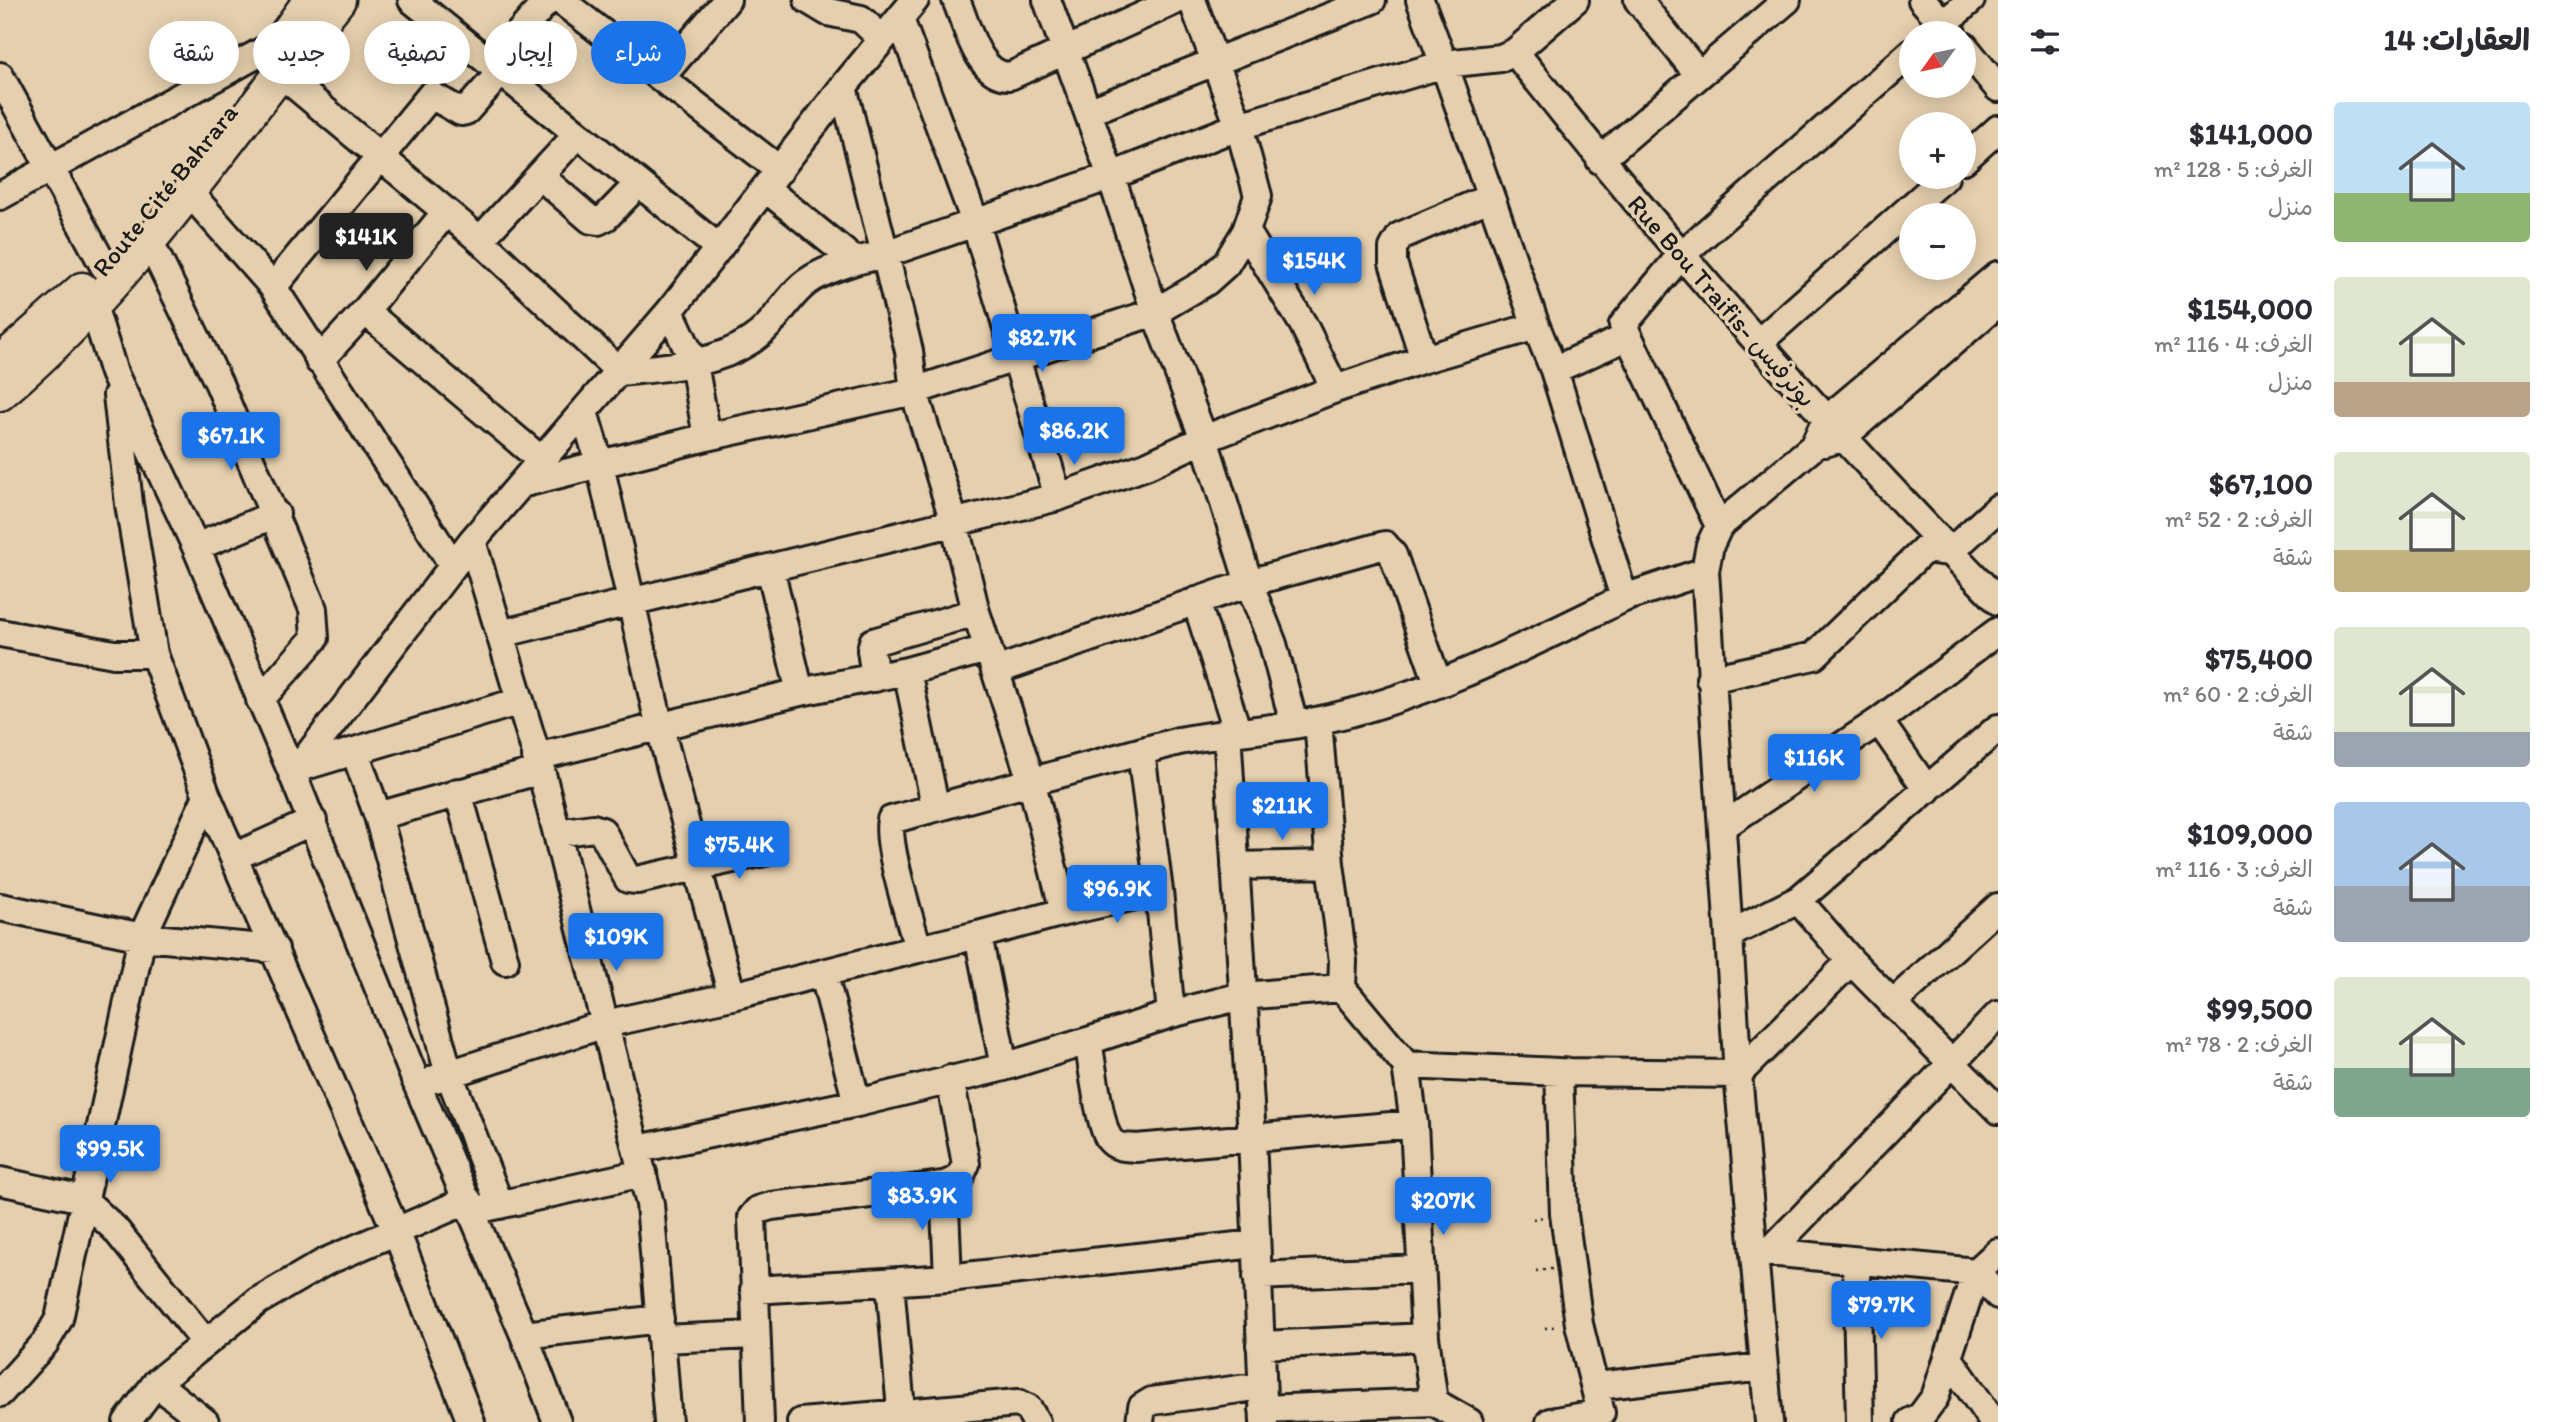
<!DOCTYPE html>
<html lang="ar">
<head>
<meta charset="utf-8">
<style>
  body { margin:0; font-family:Itim,"Playpen Sans Arabic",sans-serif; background:#f7f7f7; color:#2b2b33; direction:rtl; height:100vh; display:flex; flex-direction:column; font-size:26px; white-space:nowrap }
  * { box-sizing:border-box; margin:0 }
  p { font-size:23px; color:#7c7c81 }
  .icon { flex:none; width:38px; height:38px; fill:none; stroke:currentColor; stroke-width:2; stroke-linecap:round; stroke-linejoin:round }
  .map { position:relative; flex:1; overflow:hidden; direction:ltr }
  .side { display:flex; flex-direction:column; background:#fff; width:560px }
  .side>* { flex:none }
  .banner { position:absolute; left:21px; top:21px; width:665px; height:63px; direction:rtl; display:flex; gap:14px }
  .needle { width:46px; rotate:237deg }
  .tools { position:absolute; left:1899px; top:21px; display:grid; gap:14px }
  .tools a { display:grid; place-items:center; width:77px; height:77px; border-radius:50%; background:#fff; box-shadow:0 4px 18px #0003; font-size:35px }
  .price { position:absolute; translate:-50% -60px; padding:0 16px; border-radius:7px; background:#1a73e8; color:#fff; font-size:23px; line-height:46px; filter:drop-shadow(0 2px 4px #0008) }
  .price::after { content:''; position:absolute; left:50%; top:42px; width:21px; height:16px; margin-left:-10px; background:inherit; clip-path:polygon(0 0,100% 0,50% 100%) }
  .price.on { background:#222; color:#fff }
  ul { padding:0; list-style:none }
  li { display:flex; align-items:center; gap:21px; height:175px; padding:0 28px }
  li span { display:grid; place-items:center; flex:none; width:196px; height:140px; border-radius:7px; color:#555 }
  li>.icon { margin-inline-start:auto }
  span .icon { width:84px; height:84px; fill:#fffc; stroke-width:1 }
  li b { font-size:30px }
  h2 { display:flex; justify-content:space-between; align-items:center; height:84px; padding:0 28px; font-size:30px }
  .chip { padding:0 24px; border-radius:32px; background:#fff; box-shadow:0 4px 18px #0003; font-size:24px; line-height:63px }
  .chip.on { background:#1a73e8; color:#fff }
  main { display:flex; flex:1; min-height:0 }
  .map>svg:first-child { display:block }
</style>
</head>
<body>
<main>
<section class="side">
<h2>العقارات: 14<svg class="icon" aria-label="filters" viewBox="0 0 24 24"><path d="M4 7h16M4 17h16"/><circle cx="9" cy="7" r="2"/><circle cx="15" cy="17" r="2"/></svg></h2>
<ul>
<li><span style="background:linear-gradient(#bfe0f5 65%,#8fb573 0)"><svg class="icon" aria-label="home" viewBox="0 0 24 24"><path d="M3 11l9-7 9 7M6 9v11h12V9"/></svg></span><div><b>$141,000</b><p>الغرف: 5 · 128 m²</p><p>منزل</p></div></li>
<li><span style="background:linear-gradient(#dfe7d0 75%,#b9a48a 0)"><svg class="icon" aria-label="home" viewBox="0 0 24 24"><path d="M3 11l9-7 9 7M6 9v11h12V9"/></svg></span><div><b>$154,000</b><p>الغرف: 4 · 116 m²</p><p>منزل</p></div></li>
<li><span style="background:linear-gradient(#dfe7d0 70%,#c2b280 0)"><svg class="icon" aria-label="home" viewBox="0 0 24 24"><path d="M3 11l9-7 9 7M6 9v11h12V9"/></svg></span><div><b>$67,100</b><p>الغرف: 2 · 52 m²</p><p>شقة</p></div></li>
<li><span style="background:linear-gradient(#dfe7d0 75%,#9aa5b1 0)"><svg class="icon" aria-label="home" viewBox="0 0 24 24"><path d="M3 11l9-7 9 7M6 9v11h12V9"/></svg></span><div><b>$75,400</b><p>الغرف: 2 · 60 m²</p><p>شقة</p></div></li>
<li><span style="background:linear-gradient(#a9c7e8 60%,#9aa5b1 0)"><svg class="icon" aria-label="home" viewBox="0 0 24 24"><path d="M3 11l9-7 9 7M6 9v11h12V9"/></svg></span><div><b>$109,000</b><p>الغرف: 3 · 116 m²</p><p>شقة</p></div></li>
<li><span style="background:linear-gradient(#dfe7d0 65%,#7fa58c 0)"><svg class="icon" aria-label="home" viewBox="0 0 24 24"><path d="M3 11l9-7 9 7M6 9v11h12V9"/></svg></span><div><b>$99,500</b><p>الغرف: 2 · 78 m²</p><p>شقة</p></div></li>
</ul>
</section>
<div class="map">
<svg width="1998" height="1422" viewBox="0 0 1998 1422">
  <rect width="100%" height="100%" fill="#e5cfae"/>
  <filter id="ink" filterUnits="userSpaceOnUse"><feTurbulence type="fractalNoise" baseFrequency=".0143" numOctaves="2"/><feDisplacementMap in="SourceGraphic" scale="14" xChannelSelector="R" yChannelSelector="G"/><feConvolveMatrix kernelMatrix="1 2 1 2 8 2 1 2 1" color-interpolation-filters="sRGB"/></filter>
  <g filter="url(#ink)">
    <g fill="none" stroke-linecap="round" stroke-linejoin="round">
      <defs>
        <path id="minor" d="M412,0L719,248
          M560,0L780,170
          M808,0L828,12L861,19L882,39
          M956,0C967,25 978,77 1010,76L1177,0
          M1047,0L1111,176L1155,312L1204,439L1249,583L1273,644L1294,724
          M1420,0L1444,64L1501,58L1515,52L1575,0
          M1638,0L1699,75
          M1922,0L1952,33
          M900,19L975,222L1058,497
          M1933,33L1971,0
          M1964,46L1998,88
          M1515,52C1666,244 1828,426 1998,601
          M492,64L548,0
          M280,73L480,240L620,372C663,367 712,366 750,341C773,327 783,303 802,286C817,273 837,267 855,261
          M0,76L104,266
          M662,76L727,0
          M843,87L885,254L1111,176L1239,126L1444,64L1536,326
          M1088,112L1372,0
          M1600,160L1787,0
          M1964,160L1998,129
          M540,176L591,220L598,221L606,217L638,184
          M765,188L855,261L885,254L909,351L914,391L954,522L976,612L1031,780L1064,912L1159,891L1141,752
          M190,193L273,287L453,565
          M0,196L281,41
          M1246,231L1303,324L1335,389
          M149,240L219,384L313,609L315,638L260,700
          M480,240L577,135
          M273,287L431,95L461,112L466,111L501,72
          M81,291L93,305L114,373L196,547L293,775L472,541L670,311L843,87L915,0
          M365,311L540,459
          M670,311L694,363L707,437
          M1627,337L1554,370L1624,598L1705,571
          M1758,343L1945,177
          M1424,359L1393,263V248L1400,236L1489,198
          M319,361L365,311L446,212
          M584,412L600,465L660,728L732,996L918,949
          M1825,443L1842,438L1998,303
          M521,484L707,437L914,391L1155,312L1206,282L1226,264L1246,231L1258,196L1239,126L1192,0
          M1719,526L1623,325L1681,255L1911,53
          M472,541L541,770L650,1204L668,1422
          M196,547L276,514
          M1950,552L1998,508
          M770,568L800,692
          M1196,601L1237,730
          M0,633L114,654H154
          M500,634L1058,497L1146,466L1204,439L1335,389L1424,359L1536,326L1554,370
          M995,671L1249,583L1385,545L1393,555L1438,683
          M875,678L871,650L873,642L976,612
          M1710,679L1814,656L1925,549L1950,552
          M1318,721L1330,864L1343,961L1342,988L1406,1065L1414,1124L1425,1337L1434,1402L1469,1422
          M1227,731L1252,1137L1264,1422
          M355,752L378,816L541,770
          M536,757L800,692L907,671
          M302,767L520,701
          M293,775L417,1084L524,1335L557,1422
          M1927,790L1879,721L1998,631
          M458,792L505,961
          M207,796L396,1231L471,1422
          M935,805L907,671L987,649
          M378,816L449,1074L605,1024L732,996
          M1722,827L1879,721
          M557,833L593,828L602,831L628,879L637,880L769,851
          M234,857L313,821
          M1235,866L1330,864
          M1159,891L1171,1014L1242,996L1342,988
          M1798,900L1851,961L1998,1110
          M0,907L142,937L207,796L154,654L129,504L117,395
          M1064,912L978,935L1004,1067L1088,1041
          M1730,934L1798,900L1998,728
          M978,935L918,949C911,921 885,844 891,820L1179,741C1225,732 1271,730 1316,721C1424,699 1526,646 1624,598
          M824,975L857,1103
          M1892,1004L1998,907
          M1171,1014L1088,1041C1092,1061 1099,1127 1110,1140C1116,1148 1127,1147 1136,1148L1414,1124
          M1406,1065L1559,1072L1738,1074L1851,961
          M435,1079L449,1074L500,1205
          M638,1149L857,1103L1004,1067
          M0,1181L83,1199L115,1229L206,1343
          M944,1185L948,1278
          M485,1208L643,1173
          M1758,1251L1976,1272
          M1769,1252L1998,1015
          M1856,1262L1860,1422
          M1976,1272L1998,1295
          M1257,1276L1421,1269
          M890,1282L902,1422
          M754,1290L948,1278L1255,1244
          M524,1335L660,1319
          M661,1339L755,1335
          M1260,1345L1425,1337
          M1948,1357L1993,1422
          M156,1383L205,1422
          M1597,1386L1763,1367
          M0,1393L45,1343L59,1319L142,937L275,949
          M1263,1409L1434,1402
          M127,1422L156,1383L258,1301L325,1262L468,1200
          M760,1422L752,1217L758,1210L771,1206L944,1185L959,1179L966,1164L950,1079
          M801,1422L1018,1403L1028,1408L1036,1422
          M1140,1422L1142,1407L1152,1401L1262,1386
          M1550,1422L1601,1413L1579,1324L1564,1214L1559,1072
          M1769,1422L1738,1074L1705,571L1710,545L1719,526L1814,446L1826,420L1998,275
          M1910,1422L1921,1416L1935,1397L1976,1272L1998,1252"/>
        <path id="major" d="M276,48L310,0
          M0,362L82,289
          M0,394C109,303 194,187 279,75C298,49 320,25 339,0"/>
      </defs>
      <!-- minor casing -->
      <use href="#minor" stroke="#1c1c1c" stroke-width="32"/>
      <!-- major casing -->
      <use href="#major" stroke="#1c1c1c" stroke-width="37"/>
      <!-- path -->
      <path stroke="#1c1c1c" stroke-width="2.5" stroke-dasharray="2 5" stroke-linecap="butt" d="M1533,1219L1543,1217
        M1536,1271L1552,1269
        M1545,1328L1558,1326"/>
      <!-- minor -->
      <use href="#minor" stroke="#e5cfae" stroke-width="26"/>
      <!-- major -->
      <use href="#major" stroke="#e5cfae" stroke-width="32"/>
    </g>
  </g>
  <g text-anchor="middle" stroke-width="7" stroke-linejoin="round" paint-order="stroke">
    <!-- street labels -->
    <g font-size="26" fill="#1c1c1c" stroke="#e5cfae">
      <text transform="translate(165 190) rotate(-51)" y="9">Route Cité Bahrara</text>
      <text transform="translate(1722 301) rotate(49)" y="9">Rue Bou Traifis- بوترفيس</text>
    </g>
  </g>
</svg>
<div class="tools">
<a><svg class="needle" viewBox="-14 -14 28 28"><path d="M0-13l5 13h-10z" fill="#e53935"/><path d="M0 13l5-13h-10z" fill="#7c7c81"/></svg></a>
<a>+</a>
<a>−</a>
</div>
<b class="price on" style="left:366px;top:273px">$141K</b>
<b class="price" style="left:1314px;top:297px">$154K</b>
<b class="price" style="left:1042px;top:374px">$82.7K</b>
<b class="price" style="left:1074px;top:467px">$86.2K</b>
<b class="price" style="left:231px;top:472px">$67.1K</b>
<b class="price" style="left:1814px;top:794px">$116K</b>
<b class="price" style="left:1282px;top:842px">$211K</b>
<b class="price" style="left:739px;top:881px">$75.4K</b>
<b class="price" style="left:1117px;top:925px">$96.9K</b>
<b class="price" style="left:616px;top:973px">$109K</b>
<b class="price" style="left:110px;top:1185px">$99.5K</b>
<b class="price" style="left:922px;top:1232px">$83.9K</b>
<b class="price" style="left:1443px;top:1237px">$207K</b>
<b class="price" style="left:1881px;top:1341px">$79.7K</b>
<div class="banner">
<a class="chip on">شراء</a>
<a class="chip">إيجار</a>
<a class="chip">تصفية</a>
<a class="chip">جديد</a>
<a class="chip">شقة</a>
</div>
</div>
</main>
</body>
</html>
